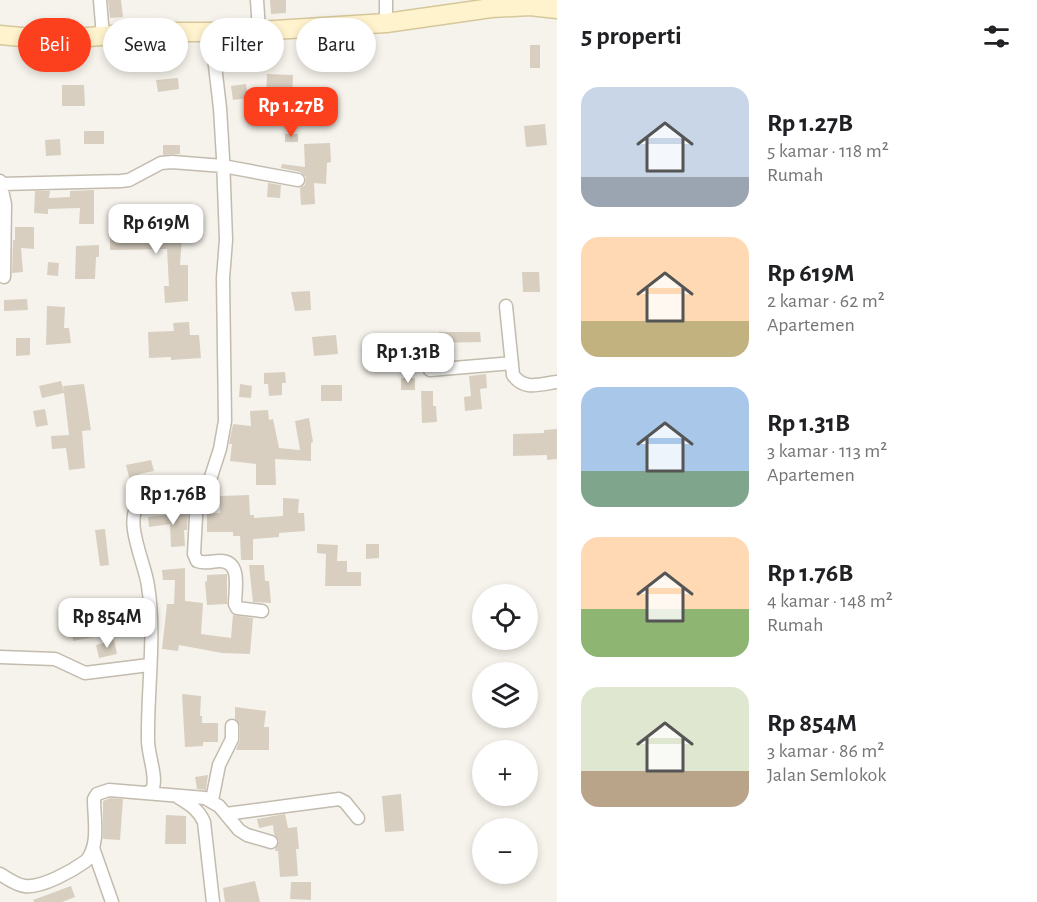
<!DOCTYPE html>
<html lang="id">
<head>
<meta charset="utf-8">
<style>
  body { margin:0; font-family:"Alegreya Sans",sans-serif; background:#f2f2f2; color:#202124; height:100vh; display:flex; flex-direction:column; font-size:22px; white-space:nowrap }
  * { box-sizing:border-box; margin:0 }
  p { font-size:20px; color:#757577 }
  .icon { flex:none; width:33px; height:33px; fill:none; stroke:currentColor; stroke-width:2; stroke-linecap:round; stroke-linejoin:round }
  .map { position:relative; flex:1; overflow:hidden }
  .drawer { display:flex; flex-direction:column; background:#fff; width:480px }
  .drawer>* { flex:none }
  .top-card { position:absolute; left:18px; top:18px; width:448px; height:54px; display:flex; gap:12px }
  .controls { position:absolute; left:472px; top:584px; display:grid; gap:12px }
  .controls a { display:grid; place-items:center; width:66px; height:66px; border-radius:50%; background:#fff; box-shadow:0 3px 9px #0003; font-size:30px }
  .price { position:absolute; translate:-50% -51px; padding:0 14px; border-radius:12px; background:#fff; color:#222; font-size:20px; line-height:39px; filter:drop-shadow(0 2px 3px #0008) }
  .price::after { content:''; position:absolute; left:50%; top:36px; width:18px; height:14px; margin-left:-9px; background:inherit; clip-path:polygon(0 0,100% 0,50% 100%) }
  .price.active { background:#fc3f1d; color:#fff }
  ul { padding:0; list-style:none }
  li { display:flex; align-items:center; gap:18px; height:150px; padding:0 24px }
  li span { display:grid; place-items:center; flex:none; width:168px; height:120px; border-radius:18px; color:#555 }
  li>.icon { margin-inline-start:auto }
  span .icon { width:72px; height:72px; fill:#fffc; stroke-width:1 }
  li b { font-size:26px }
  h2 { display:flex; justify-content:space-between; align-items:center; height:72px; padding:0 24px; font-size:26px }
  .pill { padding:0 21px; border-radius:27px; background:#fff; box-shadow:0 3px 9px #0003; font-size:21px; line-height:54px }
  .pill.active { background:#fc3f1d; color:#fff }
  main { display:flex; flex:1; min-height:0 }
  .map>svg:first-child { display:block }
</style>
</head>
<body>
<main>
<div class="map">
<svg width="557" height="902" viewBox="0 0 557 902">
  <rect width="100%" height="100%" fill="#f6f3ec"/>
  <!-- building -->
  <path fill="#d8cfc1" d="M108,0H121L123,17L110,18Z
    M270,0H286V13L271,14Z
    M530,45H540V68H530Z
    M267,74L293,75L292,100L266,99Z
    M178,78L179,89L158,92L156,80Z
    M246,84L248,98L233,100L231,86Z
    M62,85H84L85,106H62Z
    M545,124L547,145L526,147L524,126Z
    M84,131H104V144H84Z
    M285,134H298V142H285Z
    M60,139L61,155L46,156L45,140Z
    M330,143L331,162L327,163L326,184L314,183L315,204L301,205L300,188L305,185L306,177L300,172L281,168L282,164L305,167L304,144Z
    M163,145H180V154L163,155Z
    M268,183L281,185L280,198L267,197Z
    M94,190V224H79L80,208L48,209V214L34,213L35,191H50L49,198L70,197V191Z
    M142,219L152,220V237L182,238L180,265H188V301L165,303L164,286H169L167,249L110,250V229L126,230L127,220L142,221Z
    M15,227H34V249L21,248L23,272L12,273L13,240H15Z
    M99,245V257H96L95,279H75L76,246Z
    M48,262L59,263L58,276L47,275Z
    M522,272H539L540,292H523Z
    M310,291L311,310L295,311L291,292Z
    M27,299L28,310L4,311V300Z
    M47,306L65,307L64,328H69L71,343L46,345Z
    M189,322L190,335H199L201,358L171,360V357L149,358L148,332L174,331L173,323Z
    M439,332H480L481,342L439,343Z
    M336,335L338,354L314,356L312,337Z
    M16,338H30V355L16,356Z
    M285,372L286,383H282V395L269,396L268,384H264V373Z
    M486,374L487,388L480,389L482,409L465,411L464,397L471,396L469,376Z
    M401,378H415V390H401Z
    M61,381L64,392L63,386L84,384L91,430L82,431L85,468L69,470L66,448L52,449L51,436L69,435L64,393L42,398L39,386Z
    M240,384L252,386L251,398L239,397Z
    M321,385H342V401H321Z
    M421,391H433V406H436L437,422L422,423Z
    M45,409L48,425L36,427L33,411Z
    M268,410L269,420L273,419L279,448L300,450L295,421L309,418L313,442L311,443V461L275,459L276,485H256V464L230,461L232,444H229L233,424L251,426L250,411Z
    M557,429V459L547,460V455L513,456V434L544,433V430Z
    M151,460L154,471L139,474L142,487L132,489L126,465Z
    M249,495L250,515H254V518L283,516V498L299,499L298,513H304L305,531L279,533V537L253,539V560H241L240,536H233V532H207V514L220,513V496Z
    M177,510H188L187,530H184L185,546L171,547L170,524L149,527L148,517L166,515L177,516Z
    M105,529L109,565L100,566L95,530Z
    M317,544L338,545L337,561H347V572H361V586H325L326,554L317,553Z
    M366,544H379V558L366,559Z
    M249,565H264L265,581H269L271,603L253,602Z
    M185,568V601L203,603L201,634L231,638L233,615L253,618L250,654L222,653L179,645L178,651L162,649L167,604H174L175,580H163L162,570Z
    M227,574V604L207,605L205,582L207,581V575Z
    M87,598L94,637L73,641L70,620L76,619L74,600Z
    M114,640L117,654L99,658L96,645Z
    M182,694L201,696L200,716H202V723H218V742H203V746L185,747Z
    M235,707L266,711L264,727H269V750H236L240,740V726L235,719Z
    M208,775L206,790L197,789L195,777Z
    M401,794L404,831L385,832L382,796Z
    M110,798L123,799L120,840L103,839V801Z
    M285,814L288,828L297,827L299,849H296L298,876L280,877L278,851H275V849L279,841L274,834L273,825L259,828L257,819Z
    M166,815L186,816V844H165Z
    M255,881L260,902H225L223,888Z
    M291,882H311V900L290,899Z
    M71,886L75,897L62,902H34L33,900Z"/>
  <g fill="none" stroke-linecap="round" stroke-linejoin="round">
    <defs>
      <path id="minor" d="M100,0L103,36
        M257,0L259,31
        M386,0V23
        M0,181L5,204L4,277
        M1,184L121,181L129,180L161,163L172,162L223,166L298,180
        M506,306L513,375C524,391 540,384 557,382
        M430,370L512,363
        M197,497L194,554L197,561C206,564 211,561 220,561C242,561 235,589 235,604L237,608L262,611
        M0,657L55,659L85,673L149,665
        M146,793L152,790C158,779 148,755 148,741C147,691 156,636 148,586C146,566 122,518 140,504L190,498L197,497L207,489L220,449L225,421L223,278L226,240L223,158L220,108L211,32
        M176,796C187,803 198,808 204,822L213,902
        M212,800L219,765L232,739V726
        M226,814L339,799L345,802L358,818
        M93,848L112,902
        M0,874C7,878 16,885 25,886C42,888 72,871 86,861C100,845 94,819 94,799L97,794L109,790L205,798L219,806L239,830L247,835L271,842"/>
      <path id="secondary" d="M0,35L53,40L148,32H241L386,23L491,8L530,6L557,9"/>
    </defs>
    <!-- minor casing -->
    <use href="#minor" stroke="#c2bbae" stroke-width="15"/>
    <!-- secondary casing -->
    <use href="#secondary" stroke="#d6c79b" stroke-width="21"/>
    <!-- minor -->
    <use href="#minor" stroke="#fff" stroke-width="12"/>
    <!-- secondary -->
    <use href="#secondary" stroke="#fff3cd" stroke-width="18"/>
  </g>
</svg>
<div class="controls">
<a><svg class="icon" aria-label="locate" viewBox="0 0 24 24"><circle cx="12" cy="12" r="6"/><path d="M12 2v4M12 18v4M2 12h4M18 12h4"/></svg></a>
<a><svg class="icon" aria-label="layers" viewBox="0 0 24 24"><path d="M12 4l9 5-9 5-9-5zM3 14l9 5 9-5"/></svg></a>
<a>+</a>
<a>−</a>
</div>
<b class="price active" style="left:291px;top:138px">Rp 1.27B</b>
<b class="price" style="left:156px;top:255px">Rp 619M</b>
<b class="price" style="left:408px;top:384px">Rp 1.31B</b>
<b class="price" style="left:173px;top:526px">Rp 1.76B</b>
<b class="price" style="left:107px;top:649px">Rp 854M</b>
<div class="top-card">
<a class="pill active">Beli</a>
<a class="pill">Sewa</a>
<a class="pill">Filter</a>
<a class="pill">Baru</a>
</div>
</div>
<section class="drawer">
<h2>5 properti<svg class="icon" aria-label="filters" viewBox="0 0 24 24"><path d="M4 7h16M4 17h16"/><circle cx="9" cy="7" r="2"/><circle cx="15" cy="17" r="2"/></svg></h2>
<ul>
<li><span style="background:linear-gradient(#c9d6e8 75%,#9aa5b1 0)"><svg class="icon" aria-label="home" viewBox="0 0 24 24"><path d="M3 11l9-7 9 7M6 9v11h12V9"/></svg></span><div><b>Rp 1.27B</b><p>5 kamar · 118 m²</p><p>Rumah</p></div></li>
<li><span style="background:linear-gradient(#ffd9b3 70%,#c2b280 0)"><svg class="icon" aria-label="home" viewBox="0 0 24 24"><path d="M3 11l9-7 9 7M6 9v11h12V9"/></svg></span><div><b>Rp 619M</b><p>2 kamar · 62 m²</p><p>Apartemen</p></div></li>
<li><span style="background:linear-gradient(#a9c7e8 70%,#7fa58c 0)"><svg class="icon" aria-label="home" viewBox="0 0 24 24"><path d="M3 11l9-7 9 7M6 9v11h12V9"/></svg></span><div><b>Rp 1.31B</b><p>3 kamar · 113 m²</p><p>Apartemen</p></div></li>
<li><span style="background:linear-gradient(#ffd9b3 60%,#8fb573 0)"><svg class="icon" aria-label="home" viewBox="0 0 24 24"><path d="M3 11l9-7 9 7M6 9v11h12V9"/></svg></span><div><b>Rp 1.76B</b><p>4 kamar · 148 m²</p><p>Rumah</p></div></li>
<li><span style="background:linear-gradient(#dfe7d0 70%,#b9a48a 0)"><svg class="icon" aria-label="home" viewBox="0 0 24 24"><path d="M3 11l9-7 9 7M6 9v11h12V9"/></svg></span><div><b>Rp 854M</b><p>3 kamar · 86 m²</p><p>Jalan Semlokok</p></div></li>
</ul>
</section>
</main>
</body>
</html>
